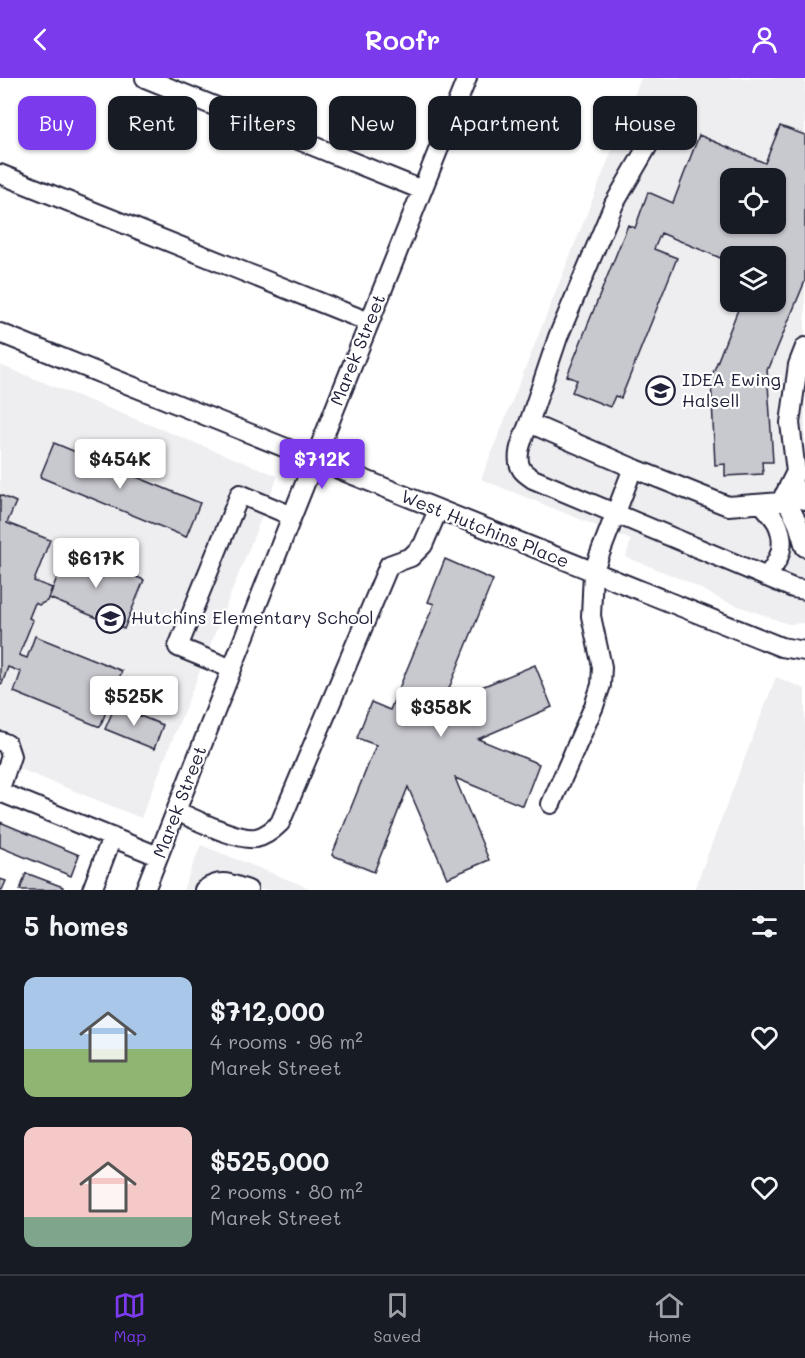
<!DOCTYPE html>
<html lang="en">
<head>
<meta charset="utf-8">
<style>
  body { margin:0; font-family:Mali,sans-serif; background:#20242c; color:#f1f3f6; height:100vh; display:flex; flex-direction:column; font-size:22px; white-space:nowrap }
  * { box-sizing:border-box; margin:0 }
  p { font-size:20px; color:#9ea1a6 }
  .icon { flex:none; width:33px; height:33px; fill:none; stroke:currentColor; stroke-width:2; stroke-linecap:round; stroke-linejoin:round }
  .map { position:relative; height:812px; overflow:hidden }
  .details { display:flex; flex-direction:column; background:#171b24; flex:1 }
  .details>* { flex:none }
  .hud { position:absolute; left:18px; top:18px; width:770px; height:54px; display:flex; gap:12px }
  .fabs { position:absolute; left:720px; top:90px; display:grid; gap:12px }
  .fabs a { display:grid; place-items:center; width:66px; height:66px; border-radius:12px; background:#171b24; box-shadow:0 2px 4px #0004; font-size:30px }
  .price { position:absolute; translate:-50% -51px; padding:0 14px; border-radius:6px; background:#fff; color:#222; font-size:20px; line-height:39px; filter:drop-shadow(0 2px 3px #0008) }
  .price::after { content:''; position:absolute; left:50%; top:36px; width:18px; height:14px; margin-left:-9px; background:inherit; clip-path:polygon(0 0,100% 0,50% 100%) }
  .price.active { background:#7c3aed; color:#fff }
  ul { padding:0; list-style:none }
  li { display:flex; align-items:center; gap:18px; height:150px; padding:0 24px }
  li span { display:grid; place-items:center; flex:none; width:168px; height:120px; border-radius:12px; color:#555 }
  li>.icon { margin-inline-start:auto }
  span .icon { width:72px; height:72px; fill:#fffc; stroke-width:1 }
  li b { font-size:26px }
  h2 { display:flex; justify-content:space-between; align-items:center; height:72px; padding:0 24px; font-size:26px }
  .chip { padding:0 21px; border-radius:12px; background:#171b24; box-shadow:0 2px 4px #0004; font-size:21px; line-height:54px }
  .chip.active { background:#7c3aed; color:#fff }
  header { display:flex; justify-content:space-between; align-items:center; height:78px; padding:0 24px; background:#7c3aed; color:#fff; font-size:27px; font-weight:600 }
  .tabs { display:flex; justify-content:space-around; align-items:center; height:84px; border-top:2px solid #363941; background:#171b24; font-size:16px; color:#9ea1a6 }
  .tabs a { display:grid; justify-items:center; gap:3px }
  .tabs .active { color:#7c3aed }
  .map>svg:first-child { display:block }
</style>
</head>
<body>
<header><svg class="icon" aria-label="back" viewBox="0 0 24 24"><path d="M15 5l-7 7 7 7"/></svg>Roofr<svg class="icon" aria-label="person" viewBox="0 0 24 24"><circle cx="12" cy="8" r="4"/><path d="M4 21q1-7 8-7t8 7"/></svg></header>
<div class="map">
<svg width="805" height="812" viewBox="0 0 805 812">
  <rect width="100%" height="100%" fill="#fff"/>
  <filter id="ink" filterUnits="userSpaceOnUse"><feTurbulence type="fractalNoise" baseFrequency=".0167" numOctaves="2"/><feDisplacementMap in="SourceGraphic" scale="12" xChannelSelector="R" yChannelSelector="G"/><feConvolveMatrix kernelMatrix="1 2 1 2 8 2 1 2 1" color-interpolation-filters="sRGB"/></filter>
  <g filter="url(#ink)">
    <!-- built -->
    <path fill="#eeeef1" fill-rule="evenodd" d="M641,0H805V545L788,546L722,522L686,503L626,479L631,462L481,401ZM730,100H776V146H730ZM730,178H776V224H730Z
      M0,287L278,398L141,740L0,683Z
      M776,599L805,611V812H694Z
      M201,767L314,812H183Z"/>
    <!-- building -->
    <path fill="#c8c8cf" stroke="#22223b" stroke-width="1.5" fill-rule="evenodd" d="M780,48L805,57V203L769,290H767L773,384H762L763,396L725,398V386L715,387L711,300L741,224H776V178H730V184L661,155L654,171L677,180L621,320L615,318L610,329L572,314L577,302L567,298L628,147L635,150L648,114L673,125L699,57L765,85ZM730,100H776V146H730Z
      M54,365L200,425L186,459L40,399Z
      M0,417L16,424L7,445L50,462L34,503L52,510L47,523L39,527L35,525L29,540L33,542L19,577L27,580L35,558L122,593L100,649L14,614L21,594L8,589L2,606L0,605Z
      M68,471L144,502L124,551L49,520Z
      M445,481L493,502L443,625L535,587L552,629L478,661L539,686L523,728L455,700L489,782L447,800L408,709L374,794L332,777L376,667L357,660L371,624L390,632L434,526L428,524Z
      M115,628L163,647L154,671L105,651Z
      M0,744L79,777L71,798L0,769Z
      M26,795L63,809L62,812H20Z
      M0,801L6,803L2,812H0Z"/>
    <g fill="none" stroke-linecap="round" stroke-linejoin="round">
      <defs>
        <path id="minor" d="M145,0L422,112
          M650,64L614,126L558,259L529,345L633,390L728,428L781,424L796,394L790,345L798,287L805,269
          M0,96L369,244
          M0,255L781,569L805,573
          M529,345C524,358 513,379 522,392C524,395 530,399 533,401L793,510L805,512
          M791,404L805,422
          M784,417L798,446L805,469
          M762,426C767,432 773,438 777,445C787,466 780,482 766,499
          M232,591L178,569L240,416L292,438
          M0,663L7,666L11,678L0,711
          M0,714L158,778
          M551,726L594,628L601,607L602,589L591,538L593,494L633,390
          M176,733C195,741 237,763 256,760C266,758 273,752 280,745L389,487L411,479L423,467L438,432
          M92,812L112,759
          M145,812L292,438L467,0
          M204,812C221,800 230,806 248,812"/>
      </defs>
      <!-- minor casing -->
      <use href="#minor" stroke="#22223b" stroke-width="22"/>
      <!-- minor -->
      <use href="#minor" stroke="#fff" stroke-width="18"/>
    </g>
  </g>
  <!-- icons -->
  <defs>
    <symbol id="school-ring" viewBox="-11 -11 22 22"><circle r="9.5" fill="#fff" stroke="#22223b" stroke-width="1.5"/><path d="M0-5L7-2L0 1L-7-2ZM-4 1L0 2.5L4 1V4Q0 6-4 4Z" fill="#22223b"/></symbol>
  </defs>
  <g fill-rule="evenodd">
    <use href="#school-ring" x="644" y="296" width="33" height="33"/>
    <use href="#school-ring" x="94" y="524" width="33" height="33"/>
  </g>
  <g text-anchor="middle" stroke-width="4.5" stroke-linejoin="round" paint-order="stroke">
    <!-- street labels -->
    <g font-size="18" fill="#22223b" stroke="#fff">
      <text transform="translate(358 272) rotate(-68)" y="6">Marek Street</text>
      <text transform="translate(485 451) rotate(22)" y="6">West Hutchins Place</text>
      <text transform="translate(180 724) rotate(-69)" y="6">Marek Street</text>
    </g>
    <!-- poi labels -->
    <g font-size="18" fill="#22223b" stroke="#fff" text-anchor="start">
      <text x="682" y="308">IDEA Ewing<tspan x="682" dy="21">Halsell</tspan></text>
      <text x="131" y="546">Hutchins Elementary School</text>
    </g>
  </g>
</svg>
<div class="fabs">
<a><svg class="icon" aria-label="locate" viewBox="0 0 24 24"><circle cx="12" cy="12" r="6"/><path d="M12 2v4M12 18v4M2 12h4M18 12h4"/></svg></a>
<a><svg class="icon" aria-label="layers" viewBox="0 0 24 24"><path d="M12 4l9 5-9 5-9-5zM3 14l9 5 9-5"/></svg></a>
</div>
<b class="price" style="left:120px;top:412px">$454K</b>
<b class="price active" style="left:322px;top:412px">$712K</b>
<b class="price" style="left:96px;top:511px">$617K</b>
<b class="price" style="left:134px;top:649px">$525K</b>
<b class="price" style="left:441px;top:660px">$358K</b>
<div class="hud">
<a class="chip active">Buy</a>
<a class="chip">Rent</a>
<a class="chip">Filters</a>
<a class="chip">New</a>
<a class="chip">Apartment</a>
<a class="chip">House</a>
</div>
</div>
<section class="details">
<h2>5 homes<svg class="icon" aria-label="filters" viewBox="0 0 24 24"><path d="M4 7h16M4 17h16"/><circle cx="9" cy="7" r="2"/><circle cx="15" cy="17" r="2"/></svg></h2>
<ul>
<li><span style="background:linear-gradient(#a9c7e8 60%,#8fb573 0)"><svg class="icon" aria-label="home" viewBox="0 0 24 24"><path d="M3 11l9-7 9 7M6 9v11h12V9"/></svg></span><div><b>$712,000</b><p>4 rooms · 96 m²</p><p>Marek Street</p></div><svg class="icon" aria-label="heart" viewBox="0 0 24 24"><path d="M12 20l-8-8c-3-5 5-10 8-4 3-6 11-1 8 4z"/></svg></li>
<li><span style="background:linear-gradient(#f6c9c9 75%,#7fa58c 0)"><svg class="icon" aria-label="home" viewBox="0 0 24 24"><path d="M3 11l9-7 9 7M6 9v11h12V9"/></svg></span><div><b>$525,000</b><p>2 rooms · 80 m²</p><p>Marek Street</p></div><svg class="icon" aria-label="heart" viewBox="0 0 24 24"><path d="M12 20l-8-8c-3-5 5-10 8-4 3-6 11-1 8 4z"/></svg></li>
</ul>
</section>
<nav class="tabs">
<a class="active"><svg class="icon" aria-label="map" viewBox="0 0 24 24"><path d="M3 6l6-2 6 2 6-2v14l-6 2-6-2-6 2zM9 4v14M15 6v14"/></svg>Map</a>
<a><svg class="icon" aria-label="saved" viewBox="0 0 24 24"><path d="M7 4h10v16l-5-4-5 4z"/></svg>Saved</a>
<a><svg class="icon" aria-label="home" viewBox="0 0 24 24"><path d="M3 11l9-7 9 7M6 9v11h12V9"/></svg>Home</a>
</nav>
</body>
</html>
